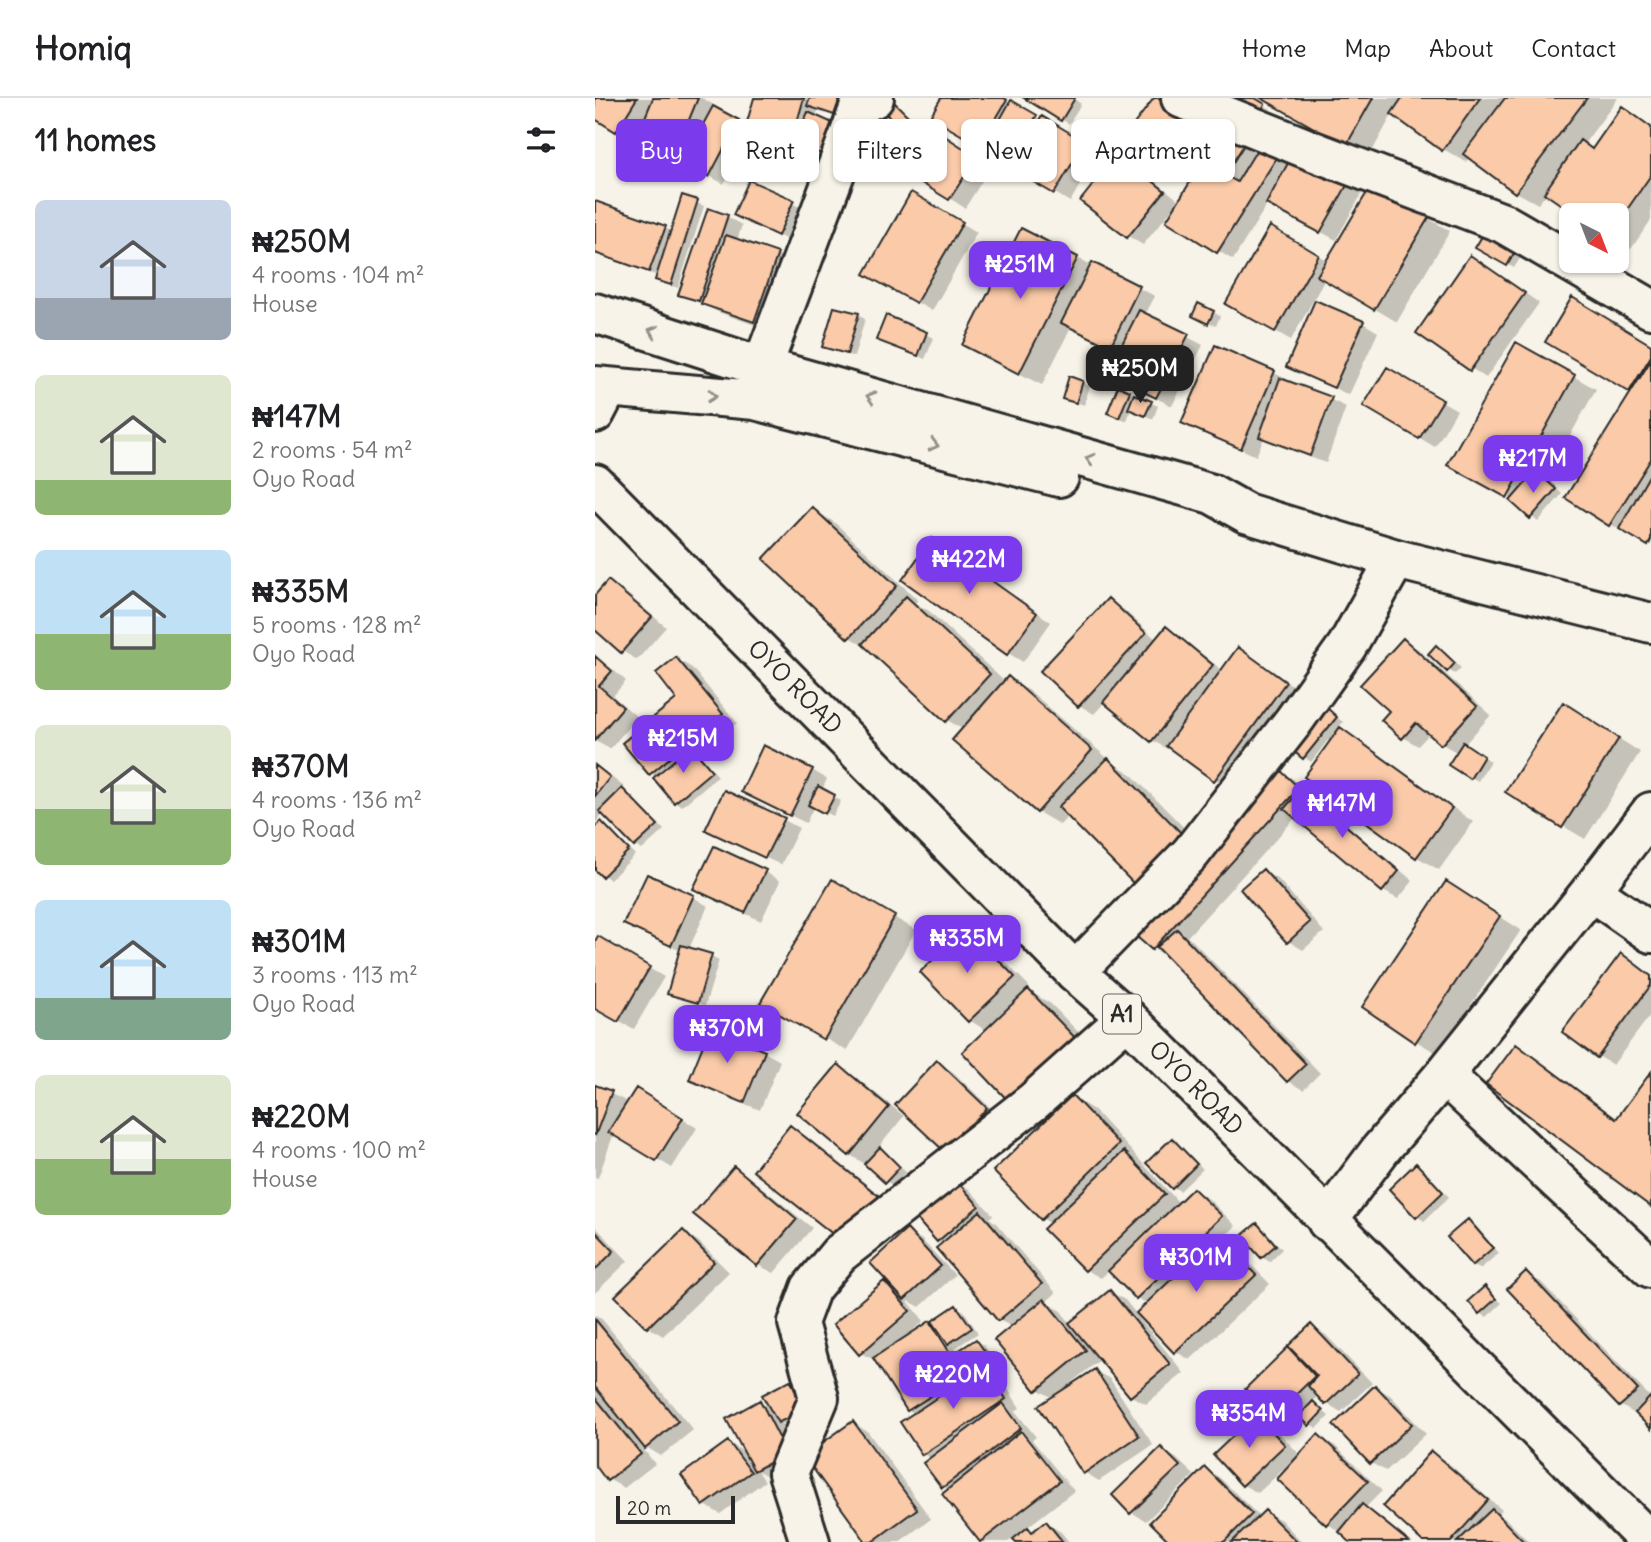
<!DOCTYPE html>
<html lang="en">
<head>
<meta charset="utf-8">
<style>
  body { margin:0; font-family:Delius,sans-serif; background:#f6f6f6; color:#202124; height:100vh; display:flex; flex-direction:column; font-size:26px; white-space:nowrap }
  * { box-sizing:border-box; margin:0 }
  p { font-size:23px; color:#757577 }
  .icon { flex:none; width:38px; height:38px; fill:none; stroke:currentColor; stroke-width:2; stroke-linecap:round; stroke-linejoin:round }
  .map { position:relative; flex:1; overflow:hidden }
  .side { display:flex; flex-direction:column; background:#fff; width:595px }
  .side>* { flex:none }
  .banner { position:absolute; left:21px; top:21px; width:665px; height:63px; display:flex; gap:14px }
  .needle { width:46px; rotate:138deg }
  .controls { position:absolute; left:964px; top:105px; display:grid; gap:14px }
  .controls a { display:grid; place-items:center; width:70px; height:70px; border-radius:10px; background:#fff; box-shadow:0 2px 5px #0004; font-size:35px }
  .scale { position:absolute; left:21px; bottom:18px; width:119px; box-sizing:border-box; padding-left:7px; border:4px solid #2b2b2b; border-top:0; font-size:19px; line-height:24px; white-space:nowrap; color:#2b2b2b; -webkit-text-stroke:5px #f7f3e8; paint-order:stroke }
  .price { position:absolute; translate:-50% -60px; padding:0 16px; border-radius:14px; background:#7c3aed; color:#fff; font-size:23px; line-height:46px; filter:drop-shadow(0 2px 4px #0008) }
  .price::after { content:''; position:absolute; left:50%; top:42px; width:21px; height:16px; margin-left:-10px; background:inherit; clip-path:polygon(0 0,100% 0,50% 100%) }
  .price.active { background:#222; color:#fff }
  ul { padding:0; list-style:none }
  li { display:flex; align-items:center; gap:21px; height:175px; padding:0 35px }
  li span { display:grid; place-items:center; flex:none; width:196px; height:140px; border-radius:10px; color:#555 }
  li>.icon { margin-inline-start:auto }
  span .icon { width:84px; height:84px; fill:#fffc; stroke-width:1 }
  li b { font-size:30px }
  h2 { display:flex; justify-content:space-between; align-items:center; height:84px; padding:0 35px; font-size:30px }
  .tag { padding:0 24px; border-radius:10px; background:#fff; box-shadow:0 2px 5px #0004; font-size:24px; line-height:63px }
  .tag.active { background:#7c3aed; color:#fff }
  header { display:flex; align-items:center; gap:42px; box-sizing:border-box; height:98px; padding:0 35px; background:#fff; border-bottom:2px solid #e0e0e0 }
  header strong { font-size:33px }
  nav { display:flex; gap:38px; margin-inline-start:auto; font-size:24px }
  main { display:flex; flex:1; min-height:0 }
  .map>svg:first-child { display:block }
</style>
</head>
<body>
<header>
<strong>Homiq</strong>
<nav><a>Home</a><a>Map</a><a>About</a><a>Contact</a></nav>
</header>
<main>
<section class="side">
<h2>11 homes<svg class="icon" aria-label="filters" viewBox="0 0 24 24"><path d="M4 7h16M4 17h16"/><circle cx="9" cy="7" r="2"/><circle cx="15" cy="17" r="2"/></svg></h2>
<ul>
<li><span style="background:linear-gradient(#c9d6e8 70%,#9aa5b1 0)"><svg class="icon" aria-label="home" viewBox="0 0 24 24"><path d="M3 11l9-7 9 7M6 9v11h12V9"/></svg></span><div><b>₦250M</b><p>4 rooms · 104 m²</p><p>House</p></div></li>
<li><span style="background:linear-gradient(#dfe7d0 75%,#8fb573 0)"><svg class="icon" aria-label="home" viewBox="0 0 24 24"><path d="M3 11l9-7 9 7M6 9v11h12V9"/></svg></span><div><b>₦147M</b><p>2 rooms · 54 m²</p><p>Oyo Road</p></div></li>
<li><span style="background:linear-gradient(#bfe0f5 60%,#8fb573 0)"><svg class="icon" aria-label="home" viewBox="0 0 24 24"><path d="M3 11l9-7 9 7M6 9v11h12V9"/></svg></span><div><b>₦335M</b><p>5 rooms · 128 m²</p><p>Oyo Road</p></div></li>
<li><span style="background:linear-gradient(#dfe7d0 60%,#8fb573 0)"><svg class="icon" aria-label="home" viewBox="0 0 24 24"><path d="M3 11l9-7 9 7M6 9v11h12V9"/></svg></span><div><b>₦370M</b><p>4 rooms · 136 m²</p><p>Oyo Road</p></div></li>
<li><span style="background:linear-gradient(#bfe0f5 70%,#7fa58c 0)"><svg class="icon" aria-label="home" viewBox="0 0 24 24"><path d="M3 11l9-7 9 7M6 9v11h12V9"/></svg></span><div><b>₦301M</b><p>3 rooms · 113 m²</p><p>Oyo Road</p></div></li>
<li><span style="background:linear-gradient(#dfe7d0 60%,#8fb573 0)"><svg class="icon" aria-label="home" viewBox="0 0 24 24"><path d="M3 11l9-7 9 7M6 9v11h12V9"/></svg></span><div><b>₦220M</b><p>4 rooms · 100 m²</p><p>House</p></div></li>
</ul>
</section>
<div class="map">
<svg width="1056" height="1444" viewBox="0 0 1056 1444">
  <rect width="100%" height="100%" fill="#f7f3e8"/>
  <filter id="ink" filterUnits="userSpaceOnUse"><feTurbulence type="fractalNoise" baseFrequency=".0143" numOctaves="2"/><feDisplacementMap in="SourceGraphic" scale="14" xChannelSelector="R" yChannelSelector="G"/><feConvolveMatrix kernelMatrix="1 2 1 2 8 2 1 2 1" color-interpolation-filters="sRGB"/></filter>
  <g filter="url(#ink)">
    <!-- shadow -->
    <path fill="#0003" d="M0,0H107L119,7L118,10L152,28L161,0H249L246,20L223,11L221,20L234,59L212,49L209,59L165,46L154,40L129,86L94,67L91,75L39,50L50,24L48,23L37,41L0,19Z
      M348,0H406L504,54L475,104L418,70L421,65L338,18Z
      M433,0H478L486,6L474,26Z
      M656,0L676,11L666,28Z
      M669,0H1023L989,46L999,52L1027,11L1056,28V122L1036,151L1022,143V117H984L952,95L943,106L921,94L874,59L871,64L848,51L798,15L774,59Z
      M300,8L329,33L322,40L314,36Z
      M576,9L622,44L643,42L663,54H701L769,92L741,142L673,105L638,162L573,122L579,112L577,111L548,147L533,138L523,57L538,66L585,103L604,72L602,71L594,81L579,73Z
      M351,40L396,69L370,110L310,72Z
      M155,85L213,113L199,145L140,117Z
      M777,88L855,133L802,224L730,181L696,242L632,206L675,130L733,163Z
      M317,97L382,134L337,213L271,175Z
      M88,100L109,108L83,190L69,185L62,181L63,178L0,156V105L77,133Z
      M132,119L147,127L142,143L182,157L197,165L174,232L123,214L85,196Z
      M427,133L560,198L550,217L608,247L577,308L529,284L525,253L476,229L447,287L391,259Z
      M934,146L919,170L882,149Z
      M891,168L944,205L891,280L823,235Z
      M618,214L625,218L621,228L606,222Z
      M263,217L270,221L259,259L229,248Z
      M292,220L339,240L330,261L291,245Z
      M768,225L783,234L754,297L693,268Z
      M952,243L1056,248V448L1015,426L1038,294Z
      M921,246L1001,291L951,381L967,396L943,424L918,402L855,366Z
      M792,271L862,312L840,349L770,308Z
      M679,275L751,309L731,365L681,347L669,340L661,358L588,324Z
      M487,284L495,288L489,307L469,300Z
      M534,294L563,308L558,321L536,311L532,323L522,319Z
      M217,411L239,424L323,502L320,505L334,513L410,584L413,581L435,593L518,665L535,675L611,752L683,673L698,681L818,783L803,801L788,793L701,719L592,839L597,842L725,975L708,992L693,983L573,859L558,850L566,801L474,717L465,727L443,714L369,632L352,622L277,553L254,539Z
      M338,442L456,524L428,564L413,555Z
      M13,484L29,493L71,529L42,562L27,553L0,530V500Z
      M513,502L528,511L562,542L571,530L586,539L628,573L643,552L665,564L712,598L642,694L620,681L574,648L572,651L557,642L510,604L499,616L484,607Z
      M808,542L823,551L896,617L869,647L895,663L883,683L855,667L863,655L847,646L835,635L823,648L808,639L796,613Z
      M841,550L866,570L860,576L853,572Z
      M0,560L15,569L31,583L18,598L42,619L15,651L0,643Z
      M82,561L97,570L142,625L104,656L123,678L87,708L80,704L61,679L55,675L84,601Z
      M731,611L748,624L743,630L767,644L878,724L844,772L822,759L711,679L736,644L733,642L716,664L709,659Z
      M990,619L1045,654L990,741L968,728Z
      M0,666L29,689L26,692L35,697L69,732L47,752L40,748L8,715L0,726Z
      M217,672L232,681L227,692L246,703L238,718L219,708L211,725L163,702Z
      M189,722L204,730L186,767L112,732Z
      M6,725L13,729L40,757L15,782L0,770V731Z
      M668,773L683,781L729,834L708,852L693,843Z
      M170,774L185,783L166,823L116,799Z
      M238,784L321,832L252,953L167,904Z
      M852,785L926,832L843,956L821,943Z
      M98,799L113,808L94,851L124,862L110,908L74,895L86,853L31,826Z
      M372,831L387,840L434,888L431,891L456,906L509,961L392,933L374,922Z
      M3,840L69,879L39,931L0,909V846Z
      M1026,857L1056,877V916L1018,967L1003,958Z
      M116,933L169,954L185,963L165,1012L111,990L96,981Z
      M921,948L943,961L1023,1021L1056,977V1107Z
      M342,965L357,973L406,1020L366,1062Z
      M243,968L258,977L309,1018L283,1050L311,1074L298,1088L270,1066L255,1057L204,1015Z
      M0,989L31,1003L29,1010L57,1001L102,1030L77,1070L19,1035L3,1080L0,1079Z
      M477,999L499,1012L585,1106L599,1092L614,1101L641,1128L627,1141L638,1148L675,1186L595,1262L580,1253L548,1219L545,1221L589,1275L551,1306L536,1298L506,1261L473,1287L475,1289L500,1273L515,1281L558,1347L504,1383L489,1374L458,1300L442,1291L417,1229L404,1222L349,1146L343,1143L359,1082L374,1091L398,1117L394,1120L400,1124L461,1195L451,1204L465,1212L476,1226L515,1194L530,1202L542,1217L553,1206L542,1200L515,1172L506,1180L491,1172L456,1126L447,1120Z
      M196,1030L211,1038L299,1108L264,1152Z
      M577,1043L584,1047L608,1071L585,1093L578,1089Z
      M821,1067L828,1071L854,1099L829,1123L822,1118Z
      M139,1070L154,1079L217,1130L179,1175L163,1167L101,1115Z
      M873,1123L881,1128L904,1155L885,1171L878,1167Z
      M662,1127L669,1131L687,1151L675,1163L667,1159L649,1138Z
      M0,1128L33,1163L0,1195Z
      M312,1133L327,1142L360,1177L325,1209L312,1202L329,1223L313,1237L314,1239L335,1225L345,1231L361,1209L369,1213L383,1235L360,1250L363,1255L381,1243L389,1247L399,1262L389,1269L405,1278L425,1310L420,1313L441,1339L437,1342L479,1393L431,1430L439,1434L451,1425L466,1434L474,1444H423L419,1440L413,1444H387L349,1396L354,1392L348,1388L336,1361L328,1356L321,1316L314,1312L282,1263L265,1255L289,1185L300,1191Z
      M88,1134L103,1143L134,1174L68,1238L53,1229L23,1198Z
      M931,1176L946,1184L1056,1300V1329L1042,1315L1040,1316L1025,1307Z
      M890,1191L907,1205L892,1219L885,1215Z
      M0,1217L6,1220L98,1332L66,1358L51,1349L44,1340L42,1343L60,1366L29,1390L13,1381L0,1364Z
      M716,1228L731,1237L777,1285L746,1314L731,1305L724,1297L717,1304L734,1318L722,1331L705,1316L694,1326L679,1318L653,1291Z
      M195,1284L202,1288L217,1314L192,1328L187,1325L206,1364L175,1380L162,1372L170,1383L125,1416L110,1407L88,1378L134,1345L152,1356L165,1304L178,1311Z
      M781,1289L796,1298L831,1336L791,1373L776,1365Z
      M662,1319L677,1327L706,1358L724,1339L739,1347L787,1393L771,1409L783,1417L816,1444H758L732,1425L695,1365L663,1395L648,1387Z
      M258,1325L273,1334L336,1421L304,1444H273Z
      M566,1351L581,1360L599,1377L551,1423L536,1414Z
      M837,1355L852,1364L907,1412L903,1416L912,1422L934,1444H831Z
      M610,1371L625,1380L665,1419L671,1414L686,1422L707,1444H577Z"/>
    <!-- building -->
    <path fill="#facaa9" stroke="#2b2b2b" stroke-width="2" d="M0,0H42L21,34L0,21Z
      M58,0H103L75,68L37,51Z
      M159,0H209L194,52L148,38Z
      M215,0H245L239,17L212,8Z
      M346,0H409L412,2L385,48L335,19Z
      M429,0H480L466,23Z
      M559,0H563L608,34L578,74L530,38Z
      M612,0H660L670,6L659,26Z
      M666,0H778L751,48Z
      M807,0H885L847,53L796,16Z
      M910,0H992L920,95L868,56Z
      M416,2L442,17L415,64L389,50Z
      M300,5L323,28L313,38L290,15Z
      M118,8L144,22L114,79L87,65Z
      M1027,8L1056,29V77L1022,126V117H981L949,95L985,42L997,51Z
      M213,14L240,26L226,56L199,44Z
      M447,18L490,44L459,96L416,71Z
      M336,29L382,59L354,102L307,73Z
      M628,31L650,45L630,77L642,84L666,45L684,56L622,155L571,123Z
      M700,52L755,82L725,135L671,106Z
      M523,55L570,93L532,140L485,103Z
      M154,82L199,102L183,138L138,117Z
      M777,86L834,119L779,212L722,178Z
      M316,94L368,124L321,205L269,176Z
      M87,97L103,102L76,187L60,182Z
      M0,103L71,128L54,174L0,155Z
      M113,110L133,117L104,203L83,197Z
      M896,123L927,140L912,168L880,150Z
      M675,128L724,157L680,234L630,206Z
      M426,130L483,159L424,276L367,247Z
      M131,137L183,155L159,224L106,206Z
      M875,157L930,195L875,273L821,235Z
      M497,164L545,188L515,249L466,225Z
      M977,199L1056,247V258L1034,294L950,244Z
      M720,202L769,223L739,290L691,269Z
      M603,205L619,213L613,226L597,218Z
      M239,209L264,215L252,256L227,249Z
      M544,212L594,236L561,300L512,276Z
      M291,217L332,234L323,258L281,242Z
      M921,244L980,277L912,400L852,367Z
      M620,247L680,273L646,351L586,325Z
      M1056,262V361L1014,428L970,400Z
      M792,269L848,302L824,341L768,308Z
      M474,278L488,283L481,305L467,301Z
      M685,280L737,299L715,358L664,339Z
      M523,288L535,293L524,320L512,315Z
      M539,296L557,303L550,318L533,311Z
      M941,373L961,391L935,421L915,403Z
      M1056,374V442L1053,448L1024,431Z
      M217,409L302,488L253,541L168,461Z
      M337,440L442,515L412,557L307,482Z
      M13,482L57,519L26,555L0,532V497Z
      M311,498L395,576L351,624L267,546Z
      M513,500L551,535L483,609L445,573Z
      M571,528L618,567L556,644L508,604Z
      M808,540L882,608L846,647L821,625L807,641L786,622L794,613L765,587Z
      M841,547L860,565L852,574L833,556Z
      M643,549L691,584L619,683L571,648Z
      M0,558L17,573L4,588L28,609L0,642Z
      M81,559L128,616L54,677L27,645L81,601L61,575Z
      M413,578L497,652L442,715L357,642Z
      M968,604L1024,640L967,730L910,694Z
      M730,608L742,619L708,661L696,651Z
      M745,629L857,710L821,760L709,679Z
      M868,644L889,658L875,681L853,667Z
      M168,647L218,671L195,718L146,694Z
      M96,648L117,673L79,705L58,680Z
      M513,660L590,739L541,788L463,709Z
      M0,667L15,679L0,698Z
      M683,670L704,690L557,852L535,833Z
      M223,688L240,697L230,716L213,707Z
      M27,690L63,727L39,749L4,713Z
      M707,690L804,773L787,794L689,711Z
      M129,692L190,720L170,760L110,732Z
      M6,723L34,752L7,779L0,772V729Z
      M119,748L171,772L150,815L98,791Z
      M668,771L715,824L692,845L645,791Z
      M52,776L99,797L76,848L28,826Z
      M237,781L300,818L229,942L165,905Z
      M851,783L905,818L820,945L767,909Z
      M372,829L420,879L373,924L325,874Z
      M582,831L711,966L692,984L562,849Z
      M3,838L55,869L23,924L0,911V843Z
      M86,847L117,856L103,905L72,896Z
      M1026,855L1056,878V887L1002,960L967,934Z
      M433,891L488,948L421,1011L367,954Z
      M115,930L170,953L149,1005L94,982Z
      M921,946L1021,1021L1056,974V1109L891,986Z
      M342,962L392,1010L350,1054L300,1007Z
      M243,966L294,1009L254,1058L202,1015Z
      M0,987L17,993L0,1038Z
      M41,990L88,1020L61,1063L13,1034Z
      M477,997L524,1046L446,1122L398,1073Z
      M195,1027L285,1099L248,1144L158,1073Z
      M577,1040L602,1066L577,1091L551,1065Z
      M285,1049L305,1069L290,1085L269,1066Z
      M529,1053L570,1096L490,1173L448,1131Z
      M821,1065L848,1094L821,1120L794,1091Z
      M139,1068L202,1121L162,1168L98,1116Z
      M359,1080L384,1108L342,1144L318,1117Z
      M598,1090L627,1118L541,1201L513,1173Z
      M385,1113L447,1186L403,1223L341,1150Z
      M873,1121L898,1150L877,1168L852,1139Z
      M662,1125L681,1147L666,1160L646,1138Z
      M312,1131L346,1168L309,1202L275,1165Z
      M88,1132L119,1164L52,1230L20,1198Z
      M0,1133L19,1153L0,1172Z
      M623,1137L661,1177L579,1255L541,1215Z
      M931,1173L1043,1292L1024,1309L912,1191Z
      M289,1183L315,1213L264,1257L238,1226Z
      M890,1188L901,1201L884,1216L873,1203Z
      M515,1192L575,1266L535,1299L474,1225Z
      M449,1201L491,1252L441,1293L399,1242Z
      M361,1207L377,1230L353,1246L337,1223Z
      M0,1221L83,1323L50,1351L0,1289Z
      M335,1223L369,1277L312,1313L278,1260Z
      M716,1226L763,1276L730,1307L713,1288L722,1278L693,1248Z
      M381,1241L393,1258L371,1273L360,1255Z
      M693,1249L720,1278L678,1319L650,1291Z
      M390,1268L411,1301L327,1357L305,1324Z
      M500,1271L544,1338L488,1376L443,1308Z
      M195,1282L211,1310L183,1325L167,1297Z
      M780,1287L817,1326L775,1366L738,1327Z
      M1056,1298V1331L1040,1315Z
      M0,1299L46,1356L12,1383L0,1367Z
      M165,1302L192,1355L159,1373L131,1321Z
      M718,1303L728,1313L714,1328L704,1318Z
      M408,1305L426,1330L347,1390L328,1365Z
      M661,1316L690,1347L647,1388L618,1357Z
      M258,1323L322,1411L277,1444H271L209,1358Z
      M426,1333L465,1383L385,1444L347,1396Z
      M723,1336L773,1383L731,1427L682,1381Z
      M133,1343L156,1374L108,1408L86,1377Z
      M566,1349L585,1368L535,1416L517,1397Z
      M836,1353L893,1402L856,1444H828L788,1408Z
      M610,1369L657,1416L629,1444H575L555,1424Z
      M767,1406L814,1444H755L744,1434Z
      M897,1411L929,1444H862Z
      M670,1412L702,1444H637Z
      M451,1423L468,1444H421L418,1441L433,1429L437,1434Z"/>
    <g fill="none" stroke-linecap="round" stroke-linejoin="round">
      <defs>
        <path id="minor" d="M586,0L718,53L908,125L1056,211
          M167,269L266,6L279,0
          M996,793L1056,835
          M480,874L596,755L698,624L752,548L801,461
          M849,977L1056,1170
          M732,1123L786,1051L849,977L996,793L1056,714
          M215,1444L193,1375L224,1300L203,1225L216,1190L244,1156L439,1003L532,920"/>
        <path id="secondary" d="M0,215L167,269L617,396L651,415L801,461L1056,525
          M0,288L160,302L464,379"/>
        <path id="trunk" d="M0,315L13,290
          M0,386L480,874L532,920L1055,1444"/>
      </defs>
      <!-- minor casing -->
      <use href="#minor" stroke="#2b2b2b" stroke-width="44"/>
      <!-- secondary casing -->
      <use href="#secondary" stroke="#2b2b2b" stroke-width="44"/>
      <!-- trunk casing -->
      <use href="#trunk" stroke="#2b2b2b" stroke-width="44"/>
      <!-- minor -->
      <use href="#minor" stroke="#f7f3e8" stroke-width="38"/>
      <!-- secondary -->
      <use href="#secondary" stroke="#f7f3e8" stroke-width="38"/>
      <!-- trunk -->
      <use href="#trunk" stroke="#f7f3e8" stroke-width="38"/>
    </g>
    <!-- one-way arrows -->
    <defs><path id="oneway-chevron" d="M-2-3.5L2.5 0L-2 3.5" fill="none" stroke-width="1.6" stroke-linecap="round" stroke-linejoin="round" transform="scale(1.75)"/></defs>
    <g stroke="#918f8a">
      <use href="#oneway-chevron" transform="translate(58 233) rotate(-162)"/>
      <use href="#oneway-chevron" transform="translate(117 298) rotate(5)"/>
      <use href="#oneway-chevron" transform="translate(276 299) rotate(-164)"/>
      <use href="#oneway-chevron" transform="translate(339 347) rotate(14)"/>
      <use href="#oneway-chevron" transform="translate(495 361) rotate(-164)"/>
    </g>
  </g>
  <g text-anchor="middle" stroke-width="7" stroke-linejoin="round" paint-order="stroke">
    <!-- shield labels -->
    <rect fill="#f7f3e8" stroke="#686764" stroke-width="2" x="508" y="896.5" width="38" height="39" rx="5"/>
    <g font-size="23" font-weight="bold" fill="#2b2b2b">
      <text x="527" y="924">A1</text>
    </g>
    <!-- street labels -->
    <g font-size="24" fill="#2b2b2b" stroke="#f7f3e8">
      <text transform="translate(200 589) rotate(45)" y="8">OYO ROAD</text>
      <text transform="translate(601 990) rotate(45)" y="8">OYO ROAD</text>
    </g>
  </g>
</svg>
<div class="controls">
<a><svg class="needle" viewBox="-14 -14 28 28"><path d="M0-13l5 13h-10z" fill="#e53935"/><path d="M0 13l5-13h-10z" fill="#757577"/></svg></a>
</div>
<div class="scale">20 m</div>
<b class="price" style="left:425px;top:203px">₦251M</b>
<b class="price active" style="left:545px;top:307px">₦250M</b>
<b class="price" style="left:938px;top:397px">₦217M</b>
<b class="price" style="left:374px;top:498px">₦422M</b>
<b class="price" style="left:88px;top:677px">₦215M</b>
<b class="price" style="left:747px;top:742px">₦147M</b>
<b class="price" style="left:372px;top:877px">₦335M</b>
<b class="price" style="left:132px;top:967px">₦370M</b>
<b class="price" style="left:601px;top:1196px">₦301M</b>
<b class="price" style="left:358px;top:1313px">₦220M</b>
<b class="price" style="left:654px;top:1352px">₦354M</b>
<div class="banner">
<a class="tag active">Buy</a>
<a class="tag">Rent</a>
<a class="tag">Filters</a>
<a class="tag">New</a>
<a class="tag">Apartment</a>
</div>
</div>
</main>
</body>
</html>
